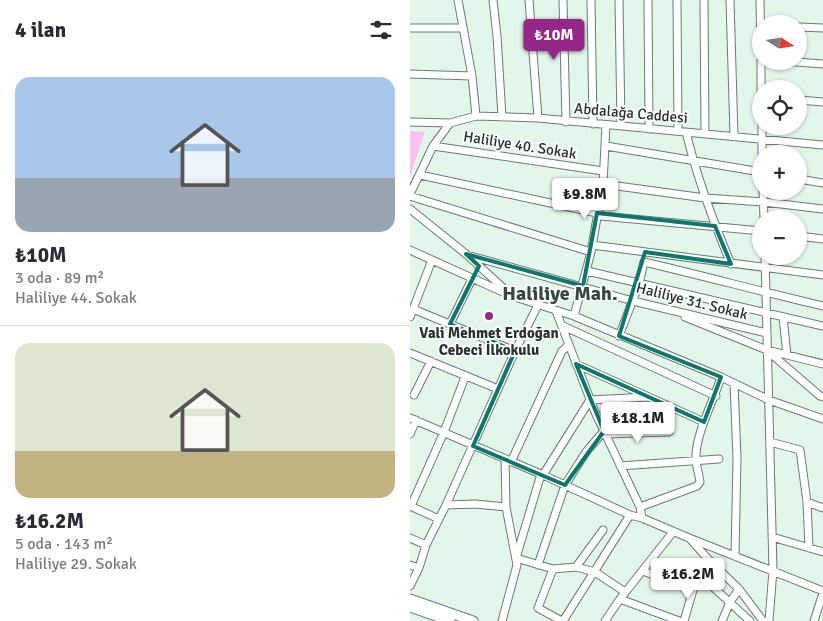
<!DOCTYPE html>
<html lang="tr">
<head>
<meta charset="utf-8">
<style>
  body { margin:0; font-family:Signika,sans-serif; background:#f7f7f7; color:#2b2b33; height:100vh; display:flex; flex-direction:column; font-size:19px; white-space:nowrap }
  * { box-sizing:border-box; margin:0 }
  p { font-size:16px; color:#7c7c81 }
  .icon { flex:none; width:28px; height:28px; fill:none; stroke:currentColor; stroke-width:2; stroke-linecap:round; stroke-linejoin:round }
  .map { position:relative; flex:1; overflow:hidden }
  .details { display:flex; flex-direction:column; background:#fff; width:410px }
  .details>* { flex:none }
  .needle { width:32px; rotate:102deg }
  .controls { position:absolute; left:342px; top:15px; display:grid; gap:10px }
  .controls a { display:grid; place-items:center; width:55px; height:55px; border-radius:50%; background:#fff; box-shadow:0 1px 4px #0004; font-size:25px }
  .price { position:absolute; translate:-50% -42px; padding:0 11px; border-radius:5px; background:#fff; color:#222; font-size:16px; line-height:32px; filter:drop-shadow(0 1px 2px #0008) }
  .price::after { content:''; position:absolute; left:50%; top:30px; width:15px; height:11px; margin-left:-8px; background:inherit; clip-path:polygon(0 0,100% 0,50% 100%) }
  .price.active { background:#952787; color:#fff }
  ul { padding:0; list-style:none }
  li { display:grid; align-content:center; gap:10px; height:265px; padding:0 15px }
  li+li { border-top:1px solid #e1e1e2 }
  li span { display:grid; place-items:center; height:155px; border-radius:15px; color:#555 }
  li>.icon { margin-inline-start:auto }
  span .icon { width:90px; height:90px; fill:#fffc; stroke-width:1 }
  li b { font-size:21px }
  h2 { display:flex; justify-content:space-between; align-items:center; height:60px; padding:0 15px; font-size:21px }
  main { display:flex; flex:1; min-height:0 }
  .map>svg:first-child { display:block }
</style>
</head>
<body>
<main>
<section class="details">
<h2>4 ilan<svg class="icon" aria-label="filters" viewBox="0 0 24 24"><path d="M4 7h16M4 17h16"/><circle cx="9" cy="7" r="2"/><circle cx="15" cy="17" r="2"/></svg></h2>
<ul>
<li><span style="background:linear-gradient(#a9c7e8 65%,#9aa5b1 0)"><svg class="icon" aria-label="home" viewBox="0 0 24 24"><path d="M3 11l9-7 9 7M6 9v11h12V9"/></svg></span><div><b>₺10M</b><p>3 oda · 89 m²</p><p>Haliliye 44. Sokak</p></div></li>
<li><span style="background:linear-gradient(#dfe7d0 70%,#c2b280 0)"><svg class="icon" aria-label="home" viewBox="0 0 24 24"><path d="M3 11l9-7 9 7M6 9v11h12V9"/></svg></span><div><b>₺16.2M</b><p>5 oda · 143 m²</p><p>Haliliye 29. Sokak</p></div></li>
</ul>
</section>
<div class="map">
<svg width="413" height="621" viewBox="0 0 413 621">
  <rect width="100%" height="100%" fill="#e3f6ea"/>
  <!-- green -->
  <path fill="#fcc1f0" d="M0,131L15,132L0,176Z"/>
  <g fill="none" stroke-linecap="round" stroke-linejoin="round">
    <defs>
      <path id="minor" d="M48,0L62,76L66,116
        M83,0L87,36L92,117
        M119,0L128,118
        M153,0L156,122
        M181,0L183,124
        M209,0L211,126
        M238,0L239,129
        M267,0L268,131
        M294,0L295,134
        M320,0L324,136
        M350,0L351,56
        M389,27L413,28
        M0,28H53
        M373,61L413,64
        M0,74L62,76
        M351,100V61
        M389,100L413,102
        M0,122L40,123
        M352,126V154
        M276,132C287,178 303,221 321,264
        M23,146L193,171
        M196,146L351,172
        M10,175L187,213L191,216L351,231
        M389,179L413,183
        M193,184L295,198L354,202L413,209
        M353,191L354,219
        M0,194L23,146L40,123L66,116L128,118L413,145
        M0,196L181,252
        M0,209L56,254L102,296L164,316L311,377L359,400L413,419
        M389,236L413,239
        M182,245L413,275
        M0,250L95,293
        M57,255L223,301L357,333
        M355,256L363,570L359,621
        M177,271L413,326
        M3,309L105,351
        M146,311L185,412L230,507L232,518
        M164,316L181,252L193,184L196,125
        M0,317L22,260
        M275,317L357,350L413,364
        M373,317L377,355
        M40,324L62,279
        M153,326L306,396
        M209,336L229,284L234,262C294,276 353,292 413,306
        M359,352L410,396L413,397
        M0,353L88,389
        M166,364L294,422
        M324,383L327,458L325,555
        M4,395L21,361
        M0,418L133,475L220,515L232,518L279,538L413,591
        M0,434L6,420
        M195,434L259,432
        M360,442L390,450L397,502L399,548
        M101,462L152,351L159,345
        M210,466L309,459
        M131,474L106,558L143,569L166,567L185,572L215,592
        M133,475L180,400L238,397
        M397,502L413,508
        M36,505L65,504L96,507
        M0,506L29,519
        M1,506L34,432L55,377
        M230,507L287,486L290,482C289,474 286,466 286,459C285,434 304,401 311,377
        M263,532L210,599L269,621
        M362,537L413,552
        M0,538L16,545
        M281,540L298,559L329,589L353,621
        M0,565L9,568
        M128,565L155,485L176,452L194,431
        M166,567L193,530
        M143,569L128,608L152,621
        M233,571L283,590L291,576L298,559
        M291,576L340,621
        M0,586L9,568L16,545L36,505L105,351L128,305
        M92,621L107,565L96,507L95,459
        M153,621L220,515
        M195,621L210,599
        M274,621L283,590
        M312,621L320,602L329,589
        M404,621L413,593"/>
      <path id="major" d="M0,599L63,621
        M0,607L40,621"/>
    </defs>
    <!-- minor casing -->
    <use href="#minor" stroke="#6a7c71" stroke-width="9"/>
    <!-- major casing -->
    <use href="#major" stroke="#6a7c71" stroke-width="11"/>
    <!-- minor -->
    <use href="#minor" stroke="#fff" stroke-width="7"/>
    <!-- major -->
    <use href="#major" stroke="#fff" stroke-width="9"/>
  </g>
  <!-- marked area -->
  <path fill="none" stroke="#0f766e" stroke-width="4" stroke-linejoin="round" d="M187,213L305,226L321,264L235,252L209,336L311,377L294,422L166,364L194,431L155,485L63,446L105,351L40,324L69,266L56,254L173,286Z"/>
  <!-- markers -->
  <circle fill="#952787" stroke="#fbfffd" stroke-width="2" cx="79" cy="316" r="5"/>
  <g text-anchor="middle" stroke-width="4" stroke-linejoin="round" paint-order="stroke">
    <!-- street labels -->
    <g font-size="15" fill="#29312c" stroke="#fbfffd">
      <text transform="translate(221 113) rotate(5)" y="5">Abdalağa Caddesi</text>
      <text transform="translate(110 145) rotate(9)" y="5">Haliliye 40. Sokak</text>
      <text transform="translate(282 301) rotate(14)" y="5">Haliliye 31. Sokak</text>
    </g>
    <!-- poi labels -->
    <g font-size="15" font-weight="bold" fill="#29312c" stroke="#fbfffd">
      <text x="79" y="338">Vali Mehmet Erdoğan<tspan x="79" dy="17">Cebeci İlkokulu</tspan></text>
    </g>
    <!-- district labels -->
    <g font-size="20" font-weight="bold" fill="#37473d" stroke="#fbfffd">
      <text x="150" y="300">Haliliye Mah.</text>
    </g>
  </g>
</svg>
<div class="controls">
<a><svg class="needle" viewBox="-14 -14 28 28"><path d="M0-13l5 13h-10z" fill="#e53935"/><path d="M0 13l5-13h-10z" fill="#7c7c81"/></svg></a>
<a><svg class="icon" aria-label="locate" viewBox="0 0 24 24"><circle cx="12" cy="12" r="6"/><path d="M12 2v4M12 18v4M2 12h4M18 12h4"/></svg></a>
<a>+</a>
<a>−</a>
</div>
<b class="price active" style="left:144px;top:61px">₺10M</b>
<b class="price" style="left:175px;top:220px">₺9.8M</b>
<b class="price" style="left:228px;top:444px">₺18.1M</b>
<b class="price" style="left:278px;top:600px">₺16.2M</b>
</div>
</main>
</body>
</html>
